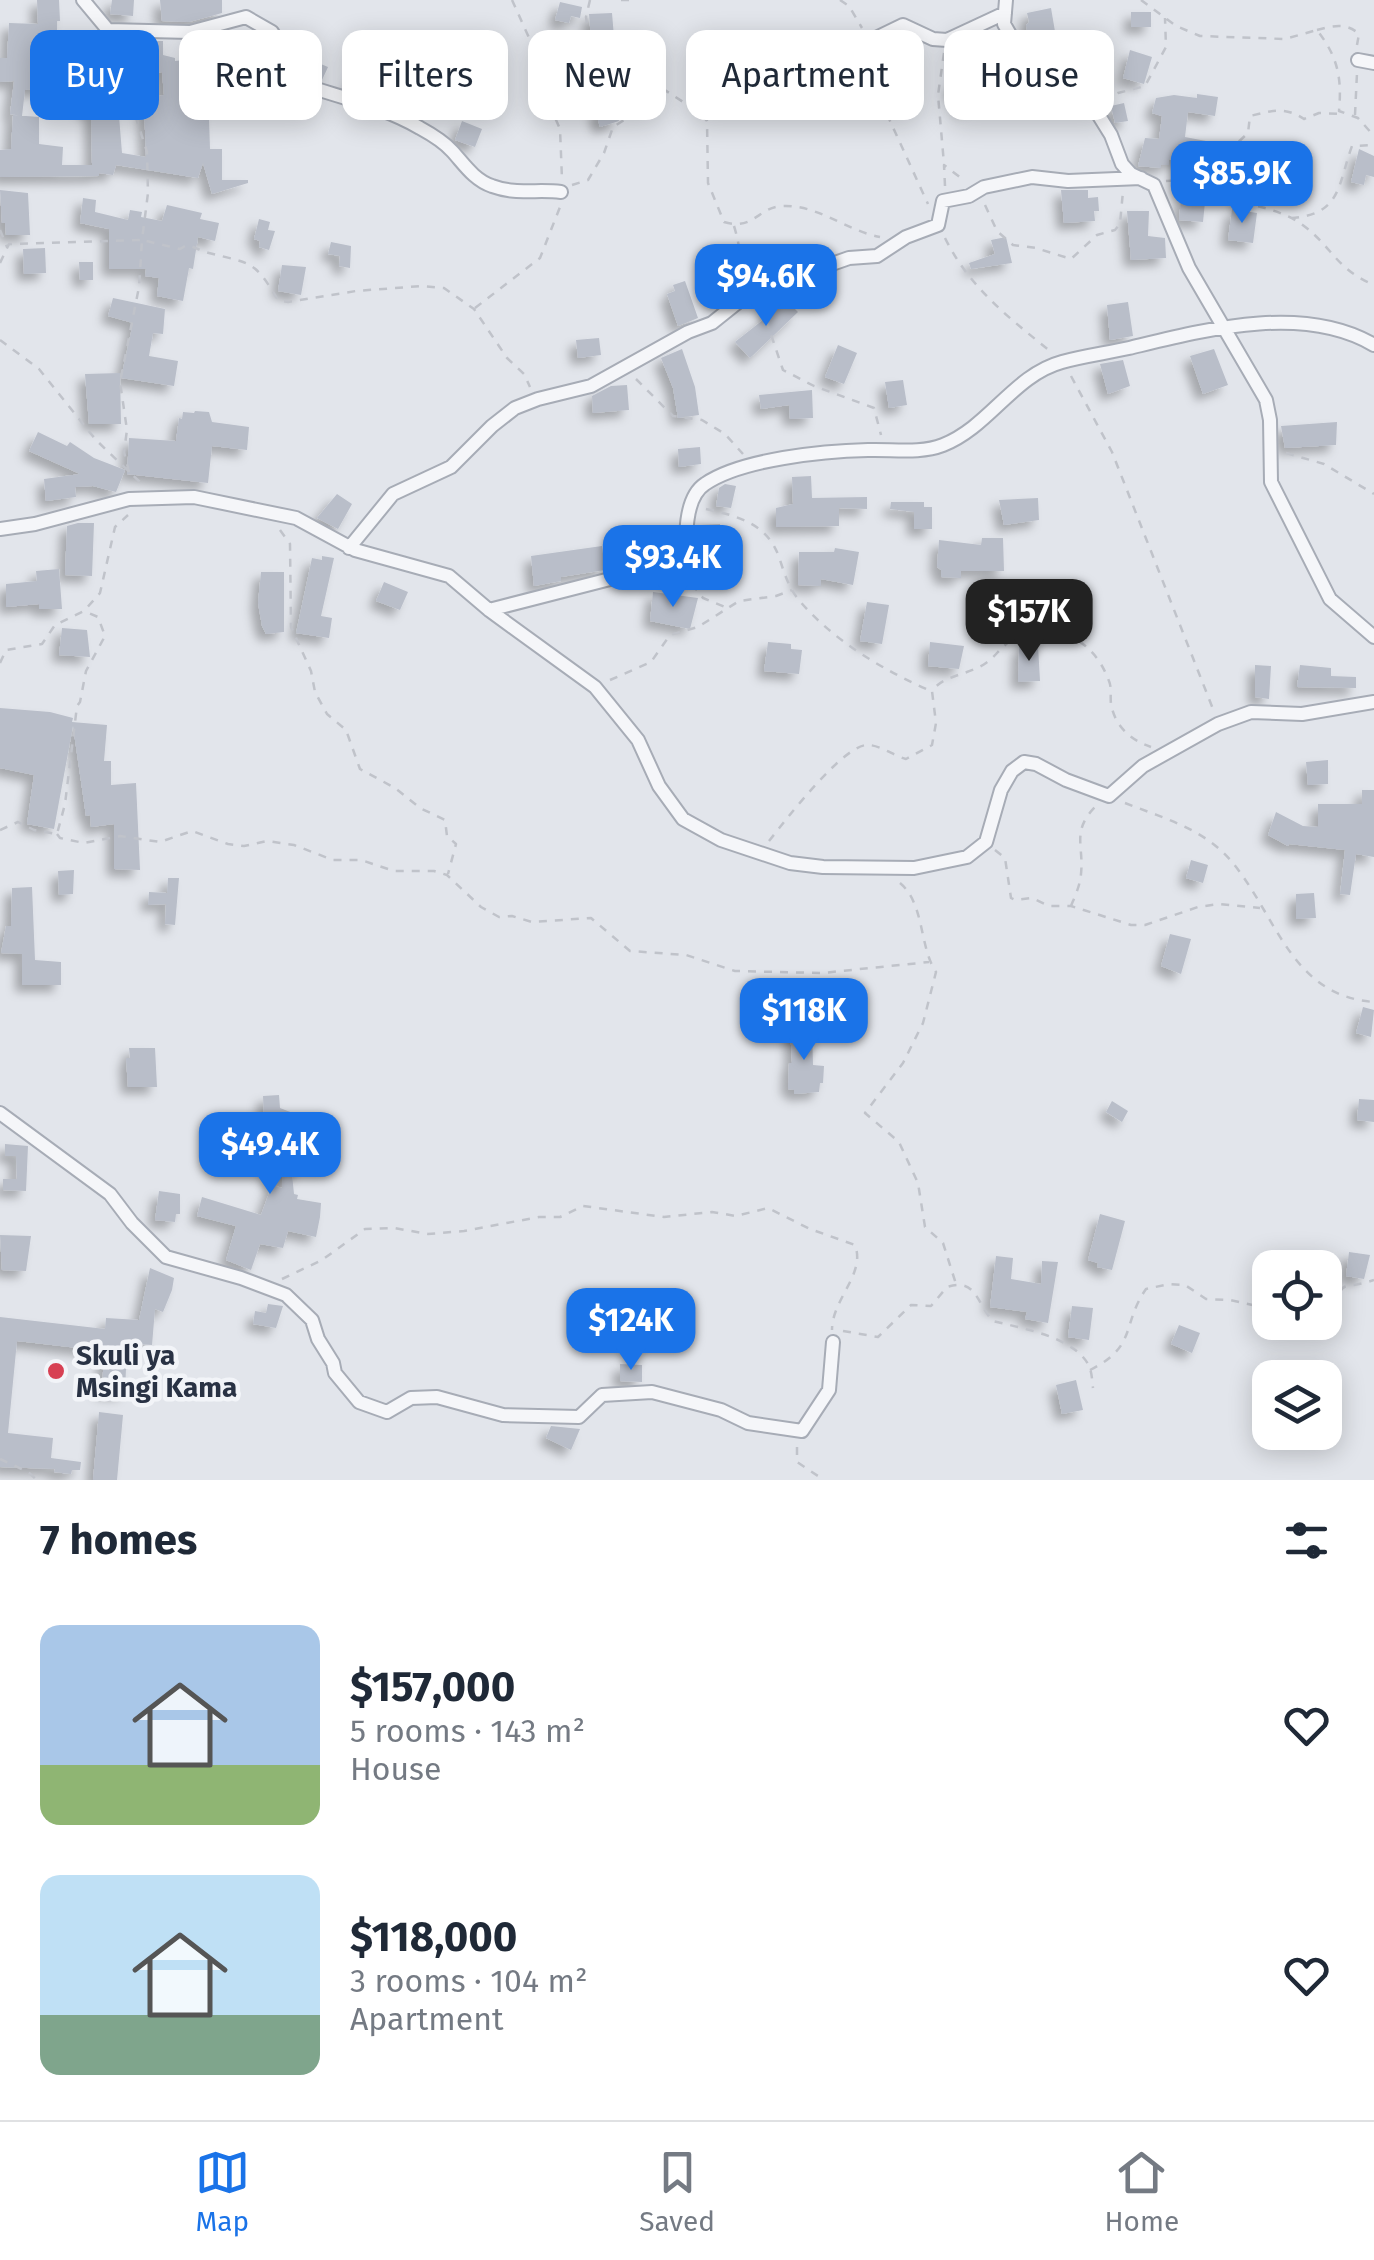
<!DOCTYPE html>
<html lang="en">
<head>
<meta charset="utf-8">
<style>
  body { margin:0; font-family:"Fira Sans",sans-serif; background:#f2f2f3; color:#1f2937; height:100vh; display:flex; flex-direction:column; font-size:38px; white-space:nowrap }
  * { box-sizing:border-box; margin:0 }
  p { font-size:32px; color:#747a83 }
  .icon { flex:none; width:55px; height:55px; fill:none; stroke:currentColor; stroke-width:2; stroke-linecap:round; stroke-linejoin:round }
  .map { position:relative; height:1480px; overflow:hidden }
  .drawer { display:flex; flex-direction:column; background:#fff; flex:1 }
  .drawer>* { flex:none }
  .hud { position:absolute; left:30px; top:30px; width:1315px; height:90px; display:flex; gap:20px }
  .buttons { position:absolute; left:1252px; top:1250px; display:grid; gap:20px }
  .buttons a { display:grid; place-items:center; width:90px; height:90px; border-radius:20px; background:#fff; box-shadow:0 5px 25px #0003; font-size:50px }
  .price { position:absolute; translate:-50% -85px; padding:0 22px; border-radius:20px; background:#1a73e8; color:#fff; font-size:32px; line-height:65px; filter:drop-shadow(0 2px 5px #0008) }
  .price::after { content:''; position:absolute; left:50%; top:60px; width:30px; height:22px; margin-left:-15px; background:inherit; clip-path:polygon(0 0,100% 0,50% 100%) }
  .price.on { background:#222; color:#fff }
  ul { padding:0; list-style:none }
  li { display:flex; align-items:center; gap:30px; height:250px; padding:0 40px }
  li span { display:grid; place-items:center; flex:none; width:280px; height:200px; border-radius:20px; color:#555 }
  li>.icon { margin-inline-start:auto }
  span .icon { width:120px; height:120px; fill:#fffc; stroke-width:1 }
  li b { font-size:42px }
  h2 { display:flex; justify-content:space-between; align-items:center; height:120px; padding:0 40px; font-size:42px }
  .pill { padding:0 35px; border-radius:20px; background:#fff; box-shadow:0 5px 25px #0003; font-size:35px; line-height:90px }
  .pill.on { background:#1a73e8; color:#fff }
  .tabs { display:flex; justify-content:space-around; align-items:center; height:140px; border-top:2px solid #e0e1e3; background:#fff; font-size:28px; color:#747a83 }
  .tabs a { display:grid; justify-items:center; gap:5px }
  .tabs .on { color:#1a73e8 }
  .map>svg:first-child { display:block }
</style>
</head>
<body>
<div class="map">
<svg width="1374" height="1480" viewBox="0 0 1374 1480">
  <defs>
    <filter id="shadow"><feDropShadow dx="-7" dy="7" stdDeviation="5" flood-color="#0004"/></filter>
  </defs>
  <rect width="100%" height="100%" fill="#e2e5eb"/>
  <!-- building -->
  <path fill="#b9bec9" filter="url(#shadow)" d="M37,0H59L60,21H57V44L34,43L33,68L106,62L119,116L122,153L146,157L144,104L156,102L155,97L164,95L162,72L132,77L131,41H163V55L175,58V61L184,60L186,79L211,78L215,64L231,70L230,73L234,74L228,95L208,88L210,149H222V180H248V183L212,194L203,163L198,178L116,165L113,175L99,173V176L0,177V150L11,149L13,115L39,117V144L63,147L62,165H92L91,111H84L83,85L25,90L22,116L10,114L14,81L0,82V58H7L9,23L38,24Z
    M112,0H134L133,16L110,14Z
    M160,0H222V13L189,22L162,21Z
    M560,2L582,7L580,18L571,16L569,23L555,20Z
    M1051,8L1059,55L1039,59L1035,51H1031L1026,25L1029,22L1027,13Z
    M1131,12H1151V27H1131Z
    M612,13L614,37L591,39L589,14Z
    M1130,50L1152,57L1144,84L1123,78Z
    M316,62L328,67L322,80L310,76Z
    M980,70L986,81L995,71L1010,85L963,110L950,86Z
    M370,72L414,76L411,107L349,89L355,73L369,78Z
    M1197,94L1218,97L1215,116L1188,112L1185,137L1206,141L1201,166L1169,159V165H1161V168L1138,166L1145,138L1159,139L1162,116L1152,113L1156,98L1174,95L1197,98Z
    M1124,103L1128,121L1115,123L1111,106Z
    M613,104L619,121L600,127L595,110Z
    M462,121L482,129L475,147L455,140Z
    M1359,149L1374,156V177L1366,175L1364,185L1351,182Z
    M1230,157L1244,159L1242,175L1228,174Z
    M0,190L28,193L30,235H6L5,223H2Z
    M1061,190H1088V198L1098,197L1099,211H1094L1095,221L1064,223Z
    M83,198L96,200L95,212L128,220L130,210L142,212L141,217L162,221L167,205L202,213L200,219L219,223L215,241L198,237L193,269L189,268L183,301L157,296L159,278L145,276L146,269H109V229L80,223Z
    M1181,198L1205,202L1203,222L1179,220Z
    M1232,209L1257,213L1253,243L1228,240Z
    M1127,211H1149L1148,236L1165,238L1166,258L1131,260Z
    M259,219L270,222L268,230L275,231L269,250L259,247L260,241L254,239Z
    M1006,237L1012,263L971,269L969,263L995,254L991,240Z
    M331,242L351,246L350,268L339,266L340,256L328,254Z
    M45,248L46,273L24,274L23,249Z
    M79,262H93V280H80Z
    M282,265L306,267L301,295L278,291Z
    M685,281L698,318L678,326L667,294L675,291L673,285Z
    M113,298L165,309L163,334L153,333L149,356L178,361L174,386L121,378L133,323L108,316Z
    M787,301L798,312L750,358L735,342Z
    M1128,302L1133,336L1110,340L1107,305Z
    M599,338L601,355L578,358L576,340Z
    M838,345L857,353L844,384L825,377Z
    M682,349L695,387L699,415L678,418L673,388L661,358Z
    M1214,349L1228,385L1203,394L1190,356Z
    M1123,360L1130,386L1108,394L1100,364Z
    M120,373L121,424H89L85,374Z
    M903,380L907,405L889,408L885,382Z
    M627,385L629,410L593,413L592,396L611,386Z
    M812,390L813,418L790,419L789,405L761,409L759,395Z
    M195,411L209,412L212,422L249,427L247,450L212,446L208,483L127,474L129,438L176,441L179,418L182,419L183,412L194,413Z
    M1337,422L1336,445L1285,448L1281,426Z
    M38,432L67,446L70,442L94,458L125,470L116,492L93,486L75,487L76,497L46,501L44,479L80,474L29,451Z
    M700,447L701,464L679,467L678,449Z
    M811,476L812,498L867,497V509L839,508V526L776,527V508L793,504L792,477Z
    M725,484L736,486L731,508L716,506L719,488Z
    M337,494L352,504L338,529L317,518Z
    M1038,498L1039,520L1004,525L999,500Z
    M891,502H924V507H932V529H914V512L890,509Z
    M78,523H94L92,576L65,575L67,526Z
    M720,524L725,559L710,560L709,553L701,554L699,525Z
    M982,538H1003L1004,571H961V578L941,577V570L937,567L939,540L981,545Z
    M602,546L605,570L561,577V581L534,586L531,556Z
    M835,548L859,552L853,585L821,579V586L798,585L799,552H834Z
    M322,556L334,558L321,616L332,618L329,638L296,633L312,558L322,560Z
    M59,569L62,609H39V604L6,607V584L37,581L36,571Z
    M261,572H284V632L266,634L262,626L258,603Z
    M384,582L408,592L400,610L376,601Z
    M653,592L698,598L690,629L650,621Z
    M867,602L889,605L882,644L860,641Z
    M62,628L87,630L90,657L59,655Z
    M768,642L791,644V649L802,650L799,674L764,671Z
    M930,642L964,646L959,669L928,666Z
    M1038,645L1040,681L1018,682L1019,646Z
    M1255,665L1271,666L1269,699L1255,697Z
    M1300,665L1331,668V676L1356,677V688L1297,687Z
    M0,708L50,712L73,718L72,722L107,725L104,761H111V785L136,783L140,870L114,869V824L91,827L90,815L86,816L73,726L54,829L27,824L34,775L0,768Z
    M1328,760V784L1308,785L1306,762Z
    M1362,790H1374V857L1356,854L1350,895L1340,894L1345,850L1289,844L1288,846L1268,835L1276,812L1303,826L1318,827V804H1362Z
    M1191,860L1208,865L1203,883L1186,878Z
    M74,870L73,894L59,895L58,871Z
    M168,878H179L175,925L165,924L166,904L148,905L149,892L167,893Z
    M32,887L35,960L61,962V985H22V954L1,953L6,926H11L12,888Z
    M1314,893L1316,918L1296,919V894Z
    M1170,934L1191,939L1181,974L1161,966Z
    M1363,1007L1374,1010L1371,1037L1356,1033Z
    M812,1026L813,1065L824,1066L823,1083H820L819,1092L794,1094V1090L788,1089L789,1063H792L790,1027Z
    M129,1048H155L157,1087H128L126,1058H130Z
    M279,1095L280,1108L298,1115L301,1173L292,1174L294,1194L298,1195L297,1199L321,1203L320,1217L316,1237L288,1231L283,1248L260,1244L251,1270L226,1260L236,1226L197,1216L202,1197L261,1215L272,1185L282,1188L283,1143H265L263,1096Z
    M1359,1099L1374,1100V1122L1357,1120Z
    M1112,1101L1128,1111L1122,1122L1106,1112Z
    M5,1144L28,1146L26,1191L3,1190V1179H17L16,1156H5Z
    M159,1191L180,1194V1214H176L175,1222L155,1220Z
    M1100,1214L1125,1221L1112,1270L1097,1267L1098,1263L1088,1260Z
    M0,1235L31,1236L26,1271L2,1270Z
    M1349,1252L1370,1255L1364,1279L1346,1276Z
    M996,1256L1013,1258L1011,1279L1041,1284L1042,1261L1058,1262L1048,1323L1025,1319L1027,1312L990,1307Z
    M150,1268L174,1278L172,1290L163,1312L155,1309L152,1345L127,1343L125,1393L102,1392L104,1351L17,1341L8,1433L53,1438L51,1458L81,1462L80,1470H72L71,1474L54,1472L55,1469L0,1467V1317L105,1329L106,1318L139,1320Z
    M268,1304L283,1306L276,1328L253,1324L255,1311L266,1313Z
    M1072,1306L1093,1308L1089,1340L1068,1337Z
    M1179,1325L1200,1333L1192,1353L1171,1344Z
    M620,1364L642,1365V1382L620,1381Z
    M1076,1380L1083,1410L1062,1414L1056,1385Z
    M99,1412L123,1415L117,1480H93Z
    M551,1426L580,1429L571,1450L546,1438Z"/>
  <g fill="none" stroke-linecap="round" stroke-linejoin="round">
    <defs>
      <path id="street" d="M83,0L108,30L190,32L246,17L272,32L304,85C343,98 384,107 420,128C431,134 444,142 452,151C464,164 474,180 492,186C516,195 537,189 561,192
        M1006,0L1004,24L1026,62L1093,106L1111,135L1122,164L1131,174L1154,185L1189,268L1266,400L1270,420L1271,482L1330,599L1374,637
        M870,41L903,25L933,39L947,40L1005,13
        M1358,60L1374,63
        M0,529L35,524L129,499L194,497L296,518L355,550L449,576L489,610L595,687L638,740L659,786L683,819L721,840L790,863L823,867L914,868L967,857L986,842L1001,790L1012,771L1024,762L1036,764L1066,780L1109,796L1143,766L1218,724L1251,712L1302,714L1374,702
        M349,548L393,494L451,467L492,426L515,408L538,399L591,386L688,332L712,323L742,299L793,271L809,272L849,258L877,256L906,237L938,225L943,201L969,196L984,187L1032,177L1068,181L1141,178
        M489,610L610,579L687,570C686,546 682,499 705,484C741,459 824,451 868,450C892,449 920,454 943,445C989,427 1014,375 1062,362C1083,356 1107,353 1129,348C1204,330 1303,303 1374,345
        M0,1113L110,1194L132,1223L166,1257L241,1278L286,1295L312,1320L318,1339L333,1363L335,1373L359,1402L387,1412L411,1398L437,1397L503,1415L579,1417L602,1395L652,1392L721,1410L748,1423L802,1431L829,1390L833,1342"/>
    </defs>
    <!-- street casing -->
    <use href="#street" stroke="#a7acb6" stroke-width="16"/>
    <!-- path -->
    <path stroke="#c0c3ca" stroke-width="2.5" stroke-dasharray="8 8" stroke-linecap="butt" d="M512,0L540,62L543,90L560,129L562,179
      M590,0L586,17L590,41L700,113L707,121L708,183L724,222C753,231 759,207 782,206C817,204 847,231 880,237
      M621,0H635
      M840,0L849,6L862,28
      M1141,0L1176,26L1200,36L1285,39L1317,30C1338,57 1342,78 1339,111L1358,118L1374,136
      M1317,30C1332,26 1346,22 1359,34L1357,45
      M871,53L875,88L928,204
      M944,53L938,95L944,164
      M1103,100L1118,93L1145,86L1166,47L1165,18
      M1355,115L1357,73
      M1166,181C1189,179 1204,192 1224,198C1252,206 1280,208 1304,226C1333,248 1336,269 1374,285
      M1189,183L1222,174L1241,178L1251,172L1252,165L1246,159L1231,154L1233,147L1248,133L1250,116C1271,111 1285,106 1304,119L1319,113L1343,114
      M572,185L588,180L604,153L613,127L632,115L657,87
      M945,186L944,165L965,181
      M985,205L997,231L1013,245L1036,248L1071,259L1097,235L1115,230L1120,224L1123,191
      M1291,218C1341,215 1338,185 1352,146L1374,145
      M734,226C740,245 740,262 749,280
      M0,230L7,247
      M945,238C969,287 1009,318 1050,351
      M0,263L9,244L142,240L148,193L147,152L113,46
      M761,305L783,370L814,386L874,408L881,435
      M475,308L540,258L560,207
      M0,340L39,369L96,440L143,485
      M1071,376L1112,452L1213,709
      M636,379L673,416L702,420L725,434L743,454
      M1286,453L1324,464L1374,494
      M129,472L124,452L127,430L120,382L139,287L142,240L180,249L187,245C195,247 201,251 209,253C252,264 254,260 278,300L288,302L356,291L422,286L444,288L474,309L507,358L524,374L530,387
      M706,509C737,516 767,523 779,557C784,572 788,586 798,599C831,639 884,671 931,691
      M280,530L290,544L291,627L311,671L315,692L327,714L346,730L360,769L395,788L420,808L445,820L447,836L456,844L448,874
      M692,584L703,598L725,607
      M0,663L6,650L42,644L55,625L84,611L100,593L115,527L128,515
      M610,680L651,662L670,635L698,627L739,601L776,596L792,590
      M1125,803C1163,818 1205,829 1232,862C1277,916 1291,996 1374,1002
      M0,830L18,822L34,830L57,834L65,804L77,706L80,702L86,671L105,636L98,617L84,611
      M57,834L60,838L84,843L120,836L160,842L192,831L228,844L244,846L267,841L294,845L333,860H361L394,871H434L447,875L481,907L499,917L512,916L532,922L591,918L630,951L686,955L735,971L822,973L929,962
      M769,841C785,821 845,742 869,745C881,746 895,756 906,759L932,745L936,723L932,691C943,675 969,675 986,663C995,657 1000,648 1009,642C1050,619 1092,635 1109,681C1112,688 1110,696 1111,704C1115,726 1130,740 1151,747
      M995,850L1005,858L1011,898L1015,900L1032,898L1049,906H1071L1131,925H1145L1198,907L1218,904L1260,908
      M900,883C925,904 919,947 936,972L923,1023L903,1063L865,1113L899,1142L918,1183L925,1227L943,1243L956,1284
      M1071,906C1075,896 1080,886 1081,874C1084,845 1071,831 1096,806
      M282,1279L322,1260L365,1229L394,1228L428,1234L464,1231L539,1217H560L583,1206L664,1217L712,1212L736,1216L768,1208L810,1229L855,1245C866,1274 832,1299 832,1330
      M1325,1318L1331,1315C1345,1274 1339,1292 1374,1280
      M843,1331L878,1337L911,1305L931,1306L947,1287C977,1277 977,1305 993,1321C1020,1328 1072,1336 1088,1364C1092,1371 1092,1380 1093,1388
      M1090,1370C1138,1346 1121,1325 1146,1289L1169,1284L1185,1285L1206,1299L1230,1300L1270,1309
      M797,1447V1462L824,1480
      M0,1459L28,1472L37,1480"/>
    <!-- street -->
    <use href="#street" stroke="#f5f6f9" stroke-width="12"/>
  </g>
  <!-- markers -->
  <circle fill="#d74053" stroke="#f2f4f8" stroke-width="4" cx="56" cy="1371" r="10"/>
  <g text-anchor="middle" stroke-width="9" stroke-linejoin="round" paint-order="stroke">
    <!-- poi labels -->
    <g font-size="28" font-weight="bold" fill="#293244" stroke="#f2f4f8" text-anchor="start">
      <text x="76" y="1365">Skuli ya<tspan x="76" dy="32">Msingi Kama</tspan></text>
    </g>
  </g>
</svg>
<div class="buttons">
<a><svg class="icon" aria-label="locate" viewBox="0 0 24 24"><circle cx="12" cy="12" r="6"/><path d="M12 2v4M12 18v4M2 12h4M18 12h4"/></svg></a>
<a><svg class="icon" aria-label="layers" viewBox="0 0 24 24"><path d="M12 4l9 5-9 5-9-5zM3 14l9 5 9-5"/></svg></a>
</div>
<b class="price" style="left:1242px;top:226px">$85.9K</b>
<b class="price" style="left:766px;top:329px">$94.6K</b>
<b class="price" style="left:673px;top:610px">$93.4K</b>
<b class="price on" style="left:1029px;top:664px">$157K</b>
<b class="price" style="left:804px;top:1063px">$118K</b>
<b class="price" style="left:270px;top:1197px">$49.4K</b>
<b class="price" style="left:631px;top:1373px">$124K</b>
<div class="hud">
<a class="pill on">Buy</a>
<a class="pill">Rent</a>
<a class="pill">Filters</a>
<a class="pill">New</a>
<a class="pill">Apartment</a>
<a class="pill">House</a>
</div>
</div>
<section class="drawer">
<h2>7 homes<svg class="icon" aria-label="filters" viewBox="0 0 24 24"><path d="M4 7h16M4 17h16"/><circle cx="9" cy="7" r="2"/><circle cx="15" cy="17" r="2"/></svg></h2>
<ul>
<li><span style="background:linear-gradient(#a9c7e8 70%,#8fb573 0)"><svg class="icon" aria-label="home" viewBox="0 0 24 24"><path d="M3 11l9-7 9 7M6 9v11h12V9"/></svg></span><div><b>$157,000</b><p>5 rooms · 143 m²</p><p>House</p></div><svg class="icon" aria-label="heart" viewBox="0 0 24 24"><path d="M12 20l-8-8c-3-5 5-10 8-4 3-6 11-1 8 4z"/></svg></li>
<li><span style="background:linear-gradient(#bfe0f5 70%,#7fa58c 0)"><svg class="icon" aria-label="home" viewBox="0 0 24 24"><path d="M3 11l9-7 9 7M6 9v11h12V9"/></svg></span><div><b>$118,000</b><p>3 rooms · 104 m²</p><p>Apartment</p></div><svg class="icon" aria-label="heart" viewBox="0 0 24 24"><path d="M12 20l-8-8c-3-5 5-10 8-4 3-6 11-1 8 4z"/></svg></li>
</ul>
</section>
<nav class="tabs">
<a class="on"><svg class="icon" aria-label="map" viewBox="0 0 24 24"><path d="M3 6l6-2 6 2 6-2v14l-6 2-6-2-6 2zM9 4v14M15 6v14"/></svg>Map</a>
<a><svg class="icon" aria-label="saved" viewBox="0 0 24 24"><path d="M7 4h10v16l-5-4-5 4z"/></svg>Saved</a>
<a><svg class="icon" aria-label="home" viewBox="0 0 24 24"><path d="M3 11l9-7 9 7M6 9v11h12V9"/></svg>Home</a>
</nav>
</body>
</html>
